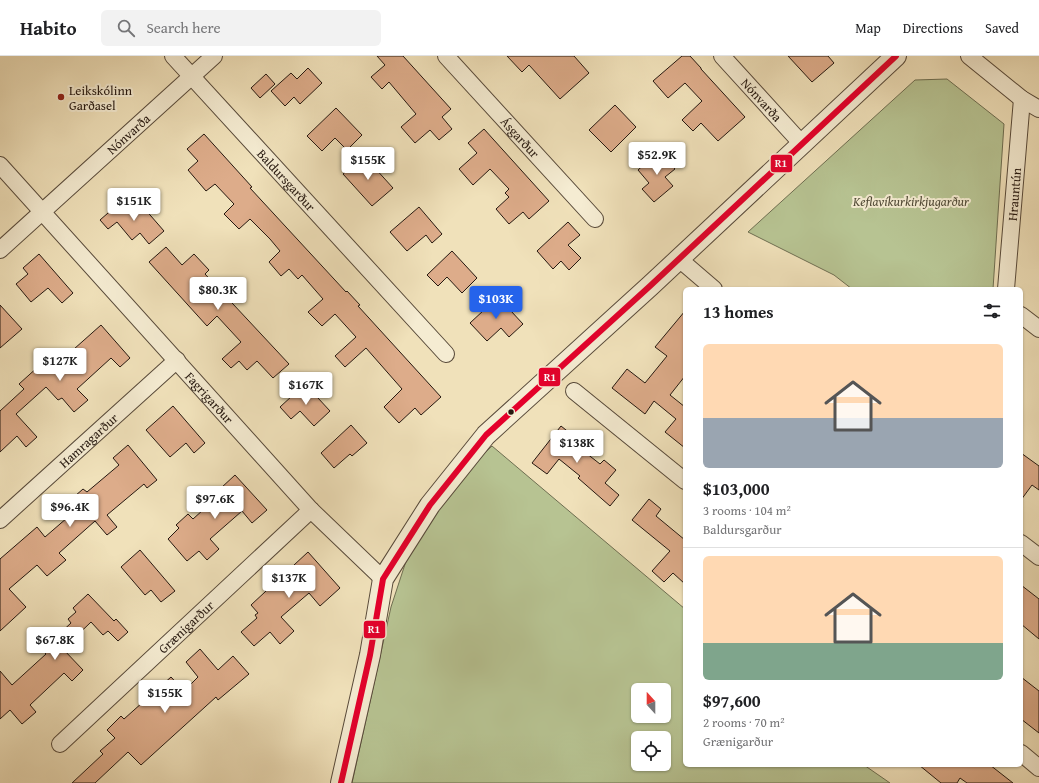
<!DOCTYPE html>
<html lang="en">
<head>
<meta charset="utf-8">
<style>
  body { margin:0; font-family:"Gentium Book Plus",serif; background:#f2f2f2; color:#202124; height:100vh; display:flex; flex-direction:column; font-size:15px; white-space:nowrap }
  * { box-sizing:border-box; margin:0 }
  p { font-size:13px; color:#757577 }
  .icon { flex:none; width:22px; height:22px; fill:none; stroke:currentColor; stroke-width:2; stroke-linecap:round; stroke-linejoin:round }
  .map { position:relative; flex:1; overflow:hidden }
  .sheet { position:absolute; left:683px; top:231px; width:340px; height:480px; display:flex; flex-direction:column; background:#fff; border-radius:6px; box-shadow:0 1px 3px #0004 }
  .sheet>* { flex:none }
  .needle { width:26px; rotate:339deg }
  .tools { position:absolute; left:631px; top:627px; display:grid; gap:8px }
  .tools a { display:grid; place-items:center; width:40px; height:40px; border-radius:6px; background:#fff; box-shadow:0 1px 3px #0004; font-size:20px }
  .price { position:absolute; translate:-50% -34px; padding:0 9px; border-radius:4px; background:#fff; color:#222; font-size:13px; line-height:26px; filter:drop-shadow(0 1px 2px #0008) }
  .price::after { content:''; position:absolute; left:50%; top:24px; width:12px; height:9px; margin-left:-6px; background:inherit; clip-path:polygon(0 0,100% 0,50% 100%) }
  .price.active { background:#2563eb; color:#fff }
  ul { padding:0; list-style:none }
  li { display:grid; align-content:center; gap:8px; height:212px; padding:0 20px }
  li+li { border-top:1px solid #e0e0e0 }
  li span { display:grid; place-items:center; height:124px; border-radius:6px; color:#555 }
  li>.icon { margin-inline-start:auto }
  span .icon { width:72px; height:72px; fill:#fffc; stroke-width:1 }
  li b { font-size:17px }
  h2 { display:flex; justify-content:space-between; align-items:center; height:48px; padding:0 20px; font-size:17px }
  header { display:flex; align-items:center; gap:24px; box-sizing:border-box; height:56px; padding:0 20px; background:#fff; border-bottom:1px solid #e0e0e0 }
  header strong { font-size:19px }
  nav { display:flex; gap:22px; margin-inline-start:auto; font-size:14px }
  .search { width:280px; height:36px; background:#f2f2f2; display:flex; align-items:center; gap:10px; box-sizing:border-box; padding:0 14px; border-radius:6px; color:#757577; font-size:15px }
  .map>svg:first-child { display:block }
</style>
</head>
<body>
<header>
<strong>Habito</strong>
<div class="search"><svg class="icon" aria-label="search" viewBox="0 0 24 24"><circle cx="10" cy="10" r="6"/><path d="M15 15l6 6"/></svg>Search here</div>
<nav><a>Map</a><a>Directions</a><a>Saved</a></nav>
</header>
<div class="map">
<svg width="1039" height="727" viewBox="0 0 1039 727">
  <rect width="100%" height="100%" fill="#f0e1ba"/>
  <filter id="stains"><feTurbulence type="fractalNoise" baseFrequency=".005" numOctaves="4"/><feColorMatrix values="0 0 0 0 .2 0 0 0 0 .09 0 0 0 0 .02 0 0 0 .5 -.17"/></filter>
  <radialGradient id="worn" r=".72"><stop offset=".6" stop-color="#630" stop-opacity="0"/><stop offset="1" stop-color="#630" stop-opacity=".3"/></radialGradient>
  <!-- green -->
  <path fill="#b7c392" stroke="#6e6e51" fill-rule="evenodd" d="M947,23L1004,68L993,233H852L834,219L748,176L915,24Z
    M492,390L685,553V709H864L890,727H352L391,551L410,493L447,433ZM638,634H664V660H638ZM638,682H664V708H638Z"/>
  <!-- building -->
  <path fill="#ddac8a" stroke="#251810" d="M377,0H403L451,53L442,61L452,73L439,84L430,74L415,87L401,71L416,58L389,26L382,33L371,21L385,9Z
    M507,0H574L589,17L560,43L529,9L522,16Z
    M682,0H690L701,12V13L745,61L718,85L701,67L693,75L682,64L702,45L685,27L668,42L653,25Z
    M788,0H828L834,7L812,26Z
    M308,12L322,27L300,48L294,41L285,50L271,35L291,17L297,23Z
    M266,18L275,28L260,42L251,32Z
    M615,49L636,71L611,96L589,74Z
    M336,52L362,79L347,94L335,82L322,95L307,80Z
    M484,73L549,145L529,163L523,156L509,168L496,153L509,141L505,137L509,133L490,113L473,129L459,113L477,97L468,87Z
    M204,78L252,131L250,132L346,236L347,235L360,249L358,250L441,341L421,359L415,352L399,367L384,351L402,333L366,292L345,311L335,300L356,281L335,258L322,270L308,256L323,243L302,219L298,223L289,213L281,220L269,206L280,195L270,183L250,163L239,173L224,158L234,148L215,128L206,135L188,114L198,105L187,93Z
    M659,95L675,113L665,121L673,130L654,146L642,133L649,127L638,114Z
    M364,100L393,132L372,150L343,118Z
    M137,144L164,175L149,188L140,177L132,184L117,166L108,173L100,164L116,150L122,157Z
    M419,151L442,178L432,187L426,179L407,195L390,176Z
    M568,166L580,179L568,189L581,202L569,214L561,205L553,213L537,195Z
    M166,191L182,209L194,198L209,214L205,218L289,308L273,322L257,305L247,314L239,305L231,312L222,303L241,286L217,260L207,270L149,206Z
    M452,195L477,222L462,237L447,221L438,230L427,219Z
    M39,198L73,237L62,247L48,232L31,246L16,228L28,218L23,212Z
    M498,241L523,268L509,281L501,272L487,285L470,267Z
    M0,249L22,273L0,292Z
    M685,255V320L670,339L685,351V392L665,376L676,363L654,345L645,358L612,332L627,313L645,327L667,300L655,291Z
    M101,269L130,302L120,311L111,302L77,333L88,344L74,356L62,342L58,344L46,331L16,358L37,381L26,391L17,380L0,396V355L24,333L19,328L49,301L56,309Z
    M305,328L330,355L314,370L300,355L291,363L280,351Z
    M173,350L205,387L194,397L186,387L170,401L146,374Z
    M351,369L367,387L352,400L350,398L334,412L321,397Z
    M561,370L576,382L572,386L600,408L604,404L616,414L605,427L619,439L610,450L578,422L580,420L559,403L547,418L532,407Z
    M128,389L157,424L147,432L144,428L107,459L117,471L107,479L95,465L59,497L66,504L47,520L37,509L9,533L26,551L0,575V503L37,471L45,481L75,455L67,447L83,433L87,436L119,409L113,402Z
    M1021,397L1039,410V434L1032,429L1021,444Z
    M235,419L267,454L252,467L242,455L210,483L219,493L207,504L199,495L187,505L168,483L179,472L176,469L188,458L193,463L224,435L221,432Z
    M649,443L661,453L656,460L685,484V528L673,517L664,526L652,515L670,495L632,464Z
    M140,494L175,535L161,546L151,534L145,539L121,511Z
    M308,496L340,532L320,550L309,537L281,561L294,575L280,588L270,576L254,590L241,576L257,562L255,559L258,557L251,549Z
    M1021,529L1039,543V583L1021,568Z
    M88,538L114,565L116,563L128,576L118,585L108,575L103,579L91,566L63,593L83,614L72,625L64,617L30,649L36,656L22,668L10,654L0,663V615L12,629L46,598L42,594L71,567L68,563L76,556L73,552Z
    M200,593L218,614L233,600L249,618L218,644L216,641L141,709L128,696L95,727H72L103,698L100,695L115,682L107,674L121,660L124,663L171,621L184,635L198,621L186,606Z
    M1021,621L1039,635V677L1021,663Z
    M919,709H990L1013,727H967L960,722L957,727H941Z"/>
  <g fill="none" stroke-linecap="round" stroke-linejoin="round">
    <defs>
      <g id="minor">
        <path id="s1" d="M173,0L446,298"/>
        <path id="s2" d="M446,0L595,163"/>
        <path id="s3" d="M722,0L802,88"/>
        <path d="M969,0L1022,43L1039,53"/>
        <path id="s4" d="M0,109L311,454L383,523"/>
        <path id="s5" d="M0,194L214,0"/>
        <path d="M679,203L714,233"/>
        <path id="s6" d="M1006,233L1022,43"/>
        <path d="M1021,259L1039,273"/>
        <path d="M574,335L685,425"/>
        <path id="s7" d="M0,464L177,304"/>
        <path d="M1021,487L1039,501"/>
        <path id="s8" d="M60,688L311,454"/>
        <path d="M1021,697L1039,712"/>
      </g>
      <path id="tertiary" d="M341,727L370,599L383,523L430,449L486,379L650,230L896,0"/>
    </defs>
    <!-- minor casing -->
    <use href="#minor" stroke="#584a3a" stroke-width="18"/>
    <!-- tertiary casing -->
    <use href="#tertiary" stroke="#584a3a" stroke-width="22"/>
    <!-- minor -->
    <use href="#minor" stroke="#f5ecd2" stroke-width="16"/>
    <!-- tertiary -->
    <use href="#tertiary" stroke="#f5ecd2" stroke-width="20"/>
    <defs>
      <path id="bus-1" d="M341,727L370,599L383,523L430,449L486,379L650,230L896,0"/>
    </defs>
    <!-- bus-1 casing -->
    <use href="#bus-1" stroke="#f5ecd2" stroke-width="9"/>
    <!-- bus-1 -->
    <use href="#bus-1" stroke="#e4002b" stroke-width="6"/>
  </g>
  <!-- markers -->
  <circle fill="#8f2418" stroke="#f5ecd2" stroke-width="1.5" cx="61" cy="41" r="4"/>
  <circle fill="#251810" stroke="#f5ecd2" stroke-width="1.5" cx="511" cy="356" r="3.5"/>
  <g text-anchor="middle" stroke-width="4" stroke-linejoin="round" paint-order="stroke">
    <!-- poi labels -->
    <g font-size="13" fill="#251810" stroke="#f5ecd2" text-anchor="start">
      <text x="69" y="39">Leikskólinn<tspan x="69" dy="15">Garðasel</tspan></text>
    </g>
    <!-- street labels -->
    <g font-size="13" fill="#251810" stroke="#f5ecd2">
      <text dy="5" stroke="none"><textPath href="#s3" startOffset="59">Nónvarða</textPath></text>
      <text dy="5" stroke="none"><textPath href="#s5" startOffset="173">Nónvarða</textPath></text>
      <text dy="5" stroke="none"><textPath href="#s2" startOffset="110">Ásgarður</textPath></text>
      <text dy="5" stroke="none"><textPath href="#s1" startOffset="168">Baldursgarður</textPath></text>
      <text dy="5" stroke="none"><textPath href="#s6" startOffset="95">Hrauntún</textPath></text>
      <text dy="5" stroke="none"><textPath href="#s4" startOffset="313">Fagrigarður</textPath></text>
      <text dy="5" stroke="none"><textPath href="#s7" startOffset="119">Hamragarður</textPath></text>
      <text dy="5" stroke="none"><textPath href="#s8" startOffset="172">Grænigarður</textPath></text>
    </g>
    <!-- park labels -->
    <g font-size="13" font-style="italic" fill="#514b37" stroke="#f5ecd2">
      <text x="911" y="150">Keflavíkurkirkjugarður</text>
    </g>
  </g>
  <g stroke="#f5ecd2" stroke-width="1.5">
    <rect x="770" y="98" width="23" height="19" rx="4" fill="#e4002b"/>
    <rect x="538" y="311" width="23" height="20" rx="4" fill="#e4002b"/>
    <rect x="363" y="564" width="23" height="19" rx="4" fill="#e4002b"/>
  </g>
  <g font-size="11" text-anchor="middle" font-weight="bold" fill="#fff">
    <text x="781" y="111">R1</text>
    <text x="550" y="325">R1</text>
    <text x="374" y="577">R1</text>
  </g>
  <rect width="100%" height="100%" filter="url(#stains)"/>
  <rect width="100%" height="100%" fill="url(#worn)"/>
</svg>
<div class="tools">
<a><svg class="needle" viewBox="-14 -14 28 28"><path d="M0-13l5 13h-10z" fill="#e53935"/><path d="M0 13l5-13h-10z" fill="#757577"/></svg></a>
<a><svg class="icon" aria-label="locate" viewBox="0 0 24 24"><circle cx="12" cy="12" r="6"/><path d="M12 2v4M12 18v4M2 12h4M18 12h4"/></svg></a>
</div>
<b class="price" style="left:657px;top:120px">$52.9K</b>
<b class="price" style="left:368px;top:125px">$155K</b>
<b class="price" style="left:134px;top:166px">$151K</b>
<b class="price" style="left:218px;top:255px">$80.3K</b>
<b class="price active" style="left:496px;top:264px">$103K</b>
<b class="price" style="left:60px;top:326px">$127K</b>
<b class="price" style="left:306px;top:350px">$167K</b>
<b class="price" style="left:577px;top:408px">$138K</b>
<b class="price" style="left:215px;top:464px">$97.6K</b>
<b class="price" style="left:70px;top:472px">$96.4K</b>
<b class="price" style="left:289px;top:543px">$137K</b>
<b class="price" style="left:55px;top:605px">$67.8K</b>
<b class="price" style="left:165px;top:658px">$155K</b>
<section class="sheet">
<h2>13 homes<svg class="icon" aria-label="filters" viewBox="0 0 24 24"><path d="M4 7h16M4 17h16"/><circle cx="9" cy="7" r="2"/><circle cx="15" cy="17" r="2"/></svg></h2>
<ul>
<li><span style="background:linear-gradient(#ffd9b3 60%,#9aa5b1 0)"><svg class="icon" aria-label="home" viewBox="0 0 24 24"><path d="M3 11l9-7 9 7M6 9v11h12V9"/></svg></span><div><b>$103,000</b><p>3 rooms · 104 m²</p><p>Baldursgarður</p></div></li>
<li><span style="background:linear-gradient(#ffd9b3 70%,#7fa58c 0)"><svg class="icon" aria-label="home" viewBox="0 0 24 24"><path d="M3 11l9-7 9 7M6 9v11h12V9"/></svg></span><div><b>$97,600</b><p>2 rooms · 70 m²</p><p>Grænigarður</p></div></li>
</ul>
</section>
</div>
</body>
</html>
